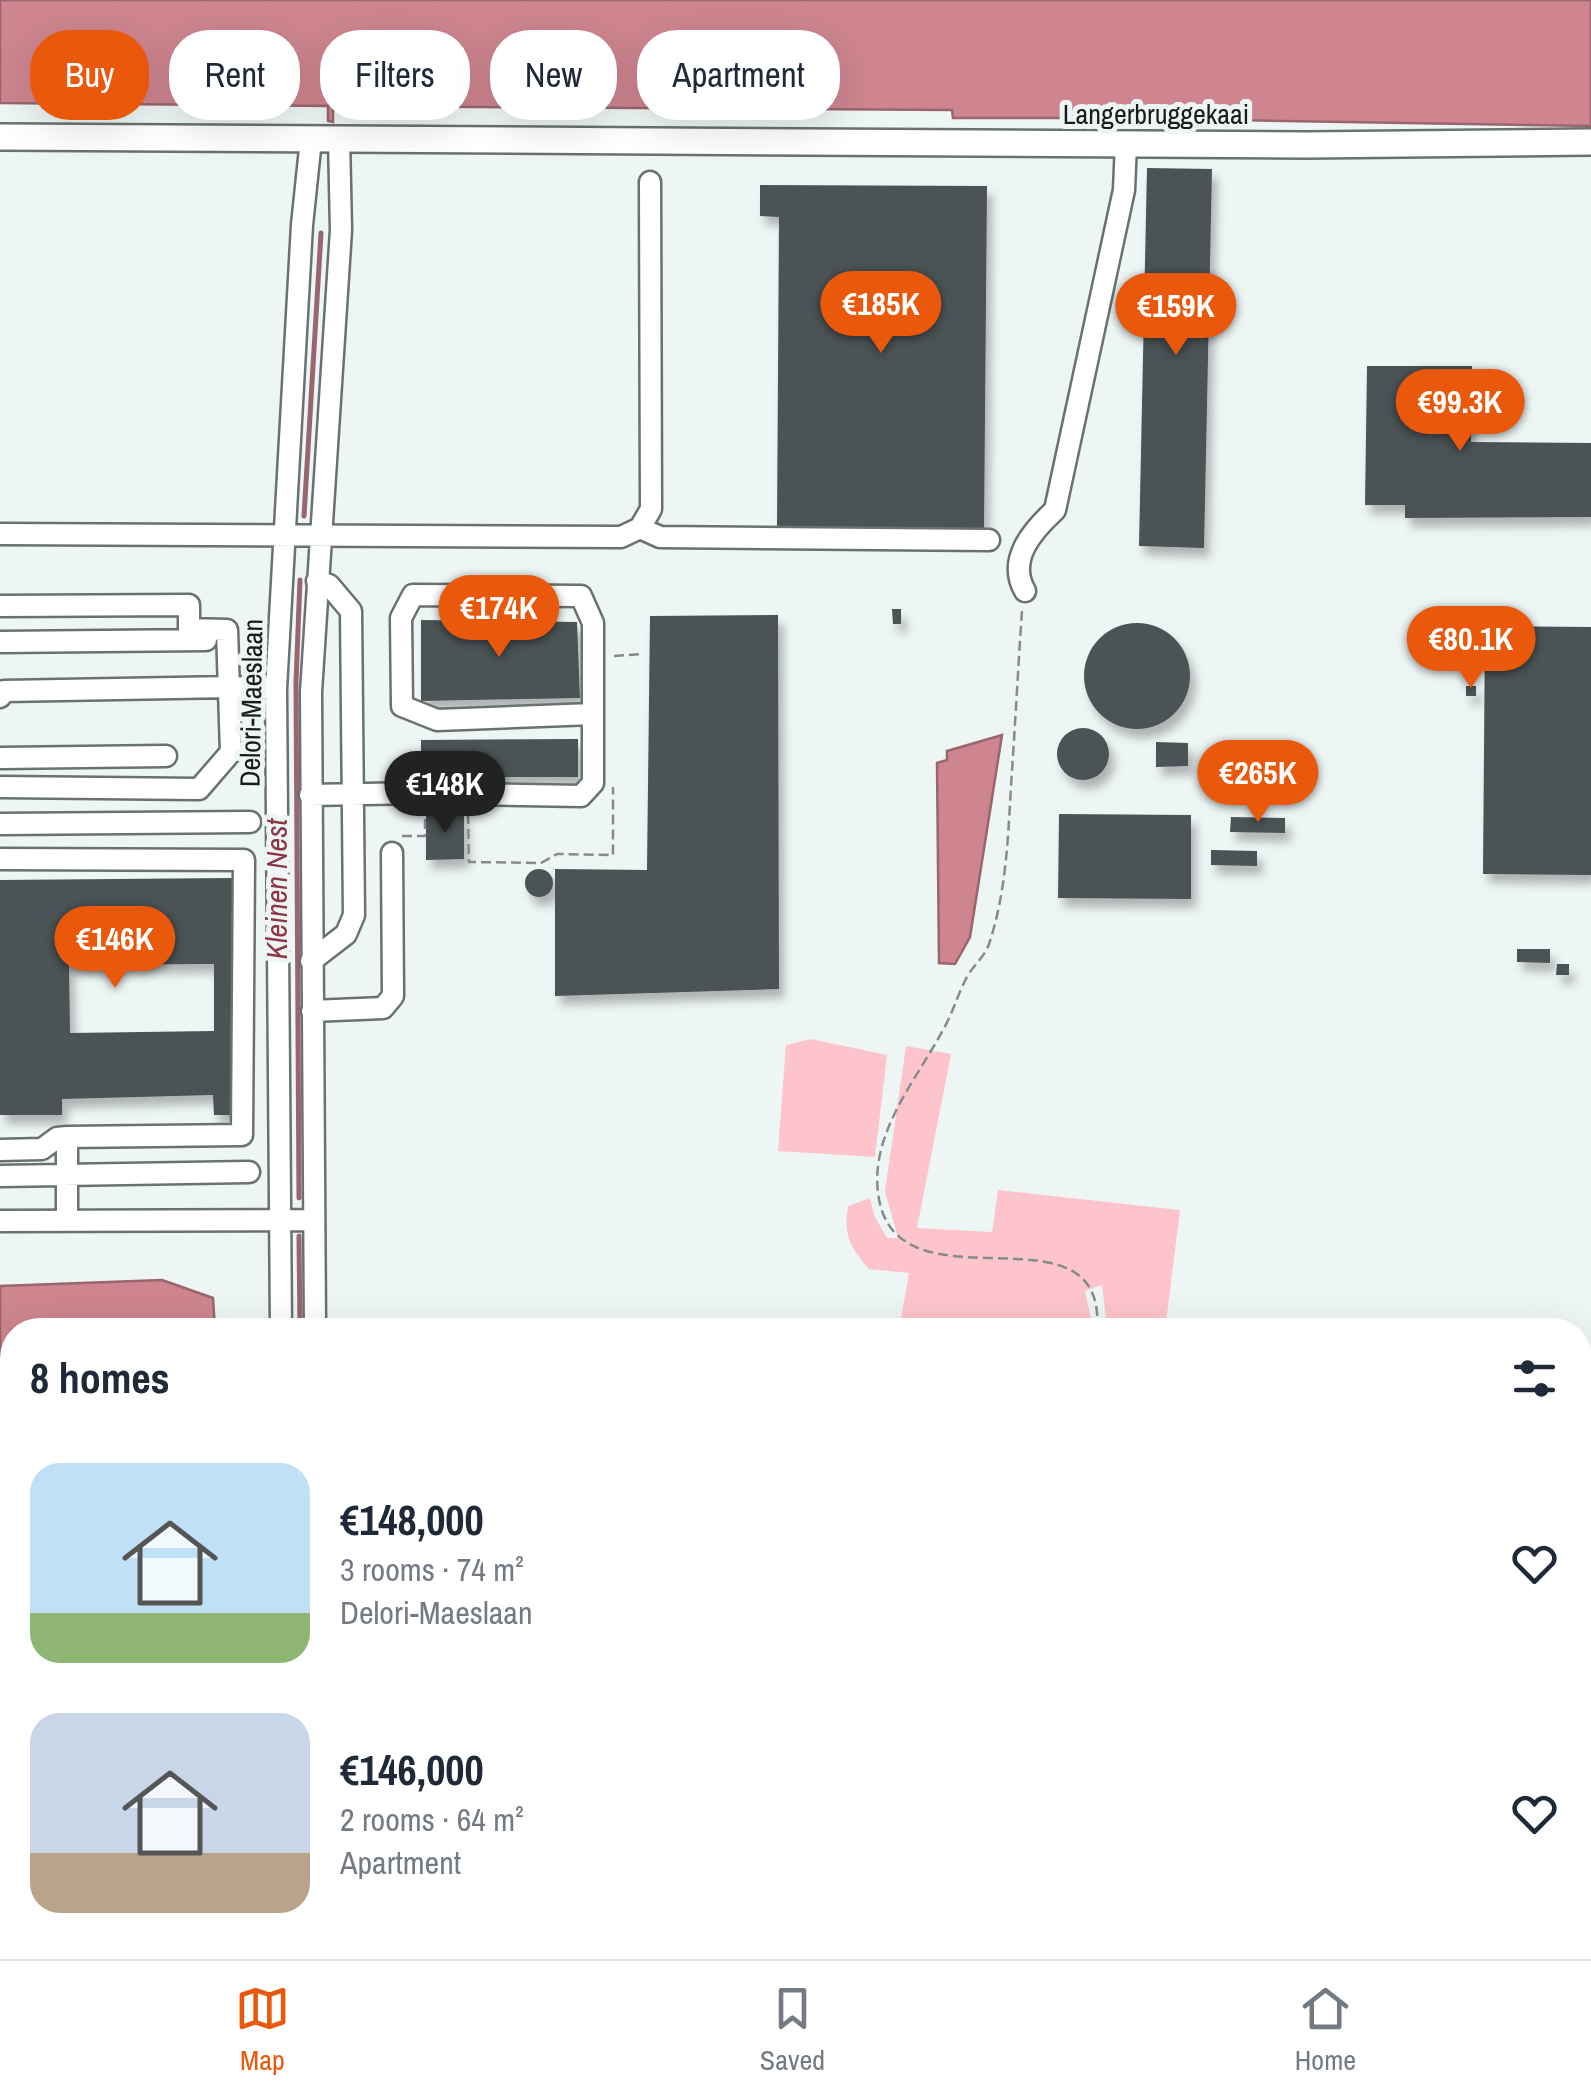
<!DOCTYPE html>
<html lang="en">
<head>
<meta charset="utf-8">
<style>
  body { margin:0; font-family:"Archivo Narrow",sans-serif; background:#f6f6f7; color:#1f2937; height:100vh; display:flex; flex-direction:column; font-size:38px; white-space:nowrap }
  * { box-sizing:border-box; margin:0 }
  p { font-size:32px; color:#747a83 }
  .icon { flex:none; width:55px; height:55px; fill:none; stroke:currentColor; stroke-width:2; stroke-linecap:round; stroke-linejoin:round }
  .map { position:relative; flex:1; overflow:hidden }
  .sheet { position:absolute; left:0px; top:1318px; width:1592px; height:642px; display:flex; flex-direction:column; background:#fff; border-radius:40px 40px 0 0; box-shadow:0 10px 40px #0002 }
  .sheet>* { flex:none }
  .hud { position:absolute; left:30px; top:30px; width:1000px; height:90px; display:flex; gap:20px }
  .price { position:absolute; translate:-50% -85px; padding:0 22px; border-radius:35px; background:#ea580c; color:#fff; font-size:32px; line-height:65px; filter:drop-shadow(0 2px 5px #0008) }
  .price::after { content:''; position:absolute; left:50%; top:60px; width:30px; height:22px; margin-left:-15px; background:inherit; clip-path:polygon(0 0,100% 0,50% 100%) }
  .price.on { background:#222; color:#fff }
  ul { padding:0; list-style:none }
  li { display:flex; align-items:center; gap:30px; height:250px; padding:0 30px }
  li span { display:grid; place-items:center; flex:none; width:280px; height:200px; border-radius:30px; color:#555 }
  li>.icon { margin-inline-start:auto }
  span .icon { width:120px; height:120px; fill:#fffc; stroke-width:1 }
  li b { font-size:42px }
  h2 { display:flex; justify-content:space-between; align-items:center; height:120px; padding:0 30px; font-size:42px }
  .pill { padding:0 35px; border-radius:40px; background:#fff; box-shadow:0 10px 40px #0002; font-size:35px; line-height:90px }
  .pill.on { background:#ea580c; color:#fff }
  .tab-bar { display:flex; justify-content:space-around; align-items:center; height:140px; border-top:2px solid #e0e1e3; background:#fff; font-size:28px; color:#747a83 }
  .tab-bar a { display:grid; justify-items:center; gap:5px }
  .tab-bar .on { color:#ea580c }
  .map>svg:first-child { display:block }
</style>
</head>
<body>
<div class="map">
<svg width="1591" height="1959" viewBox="0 0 1591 1959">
  <defs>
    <filter id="shadow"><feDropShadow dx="5.5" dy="9" stdDeviation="5" flood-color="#0004"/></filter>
  </defs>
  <rect width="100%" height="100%" fill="#edf5f5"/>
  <!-- green -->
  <path fill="#fdc5cb" d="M811,1039L887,1055L875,1157L778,1151L786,1045Z
    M906,1046L951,1054L917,1228L992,1232L998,1190L1180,1210L1165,1330H1107L1102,1285L1085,1291L1091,1318L1089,1330H899L909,1273L869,1269C850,1248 843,1234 848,1206L870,1198L874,1215L887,1238H898L885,1191Z
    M1580,1593L1591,1594V1665L1580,1664Z"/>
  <!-- water -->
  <path fill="#ce858f" stroke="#98666c" stroke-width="2.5" d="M0,0H1591V126L1110,118L1107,126H1097L1094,118H953L952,110L333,106V122L328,121V106L0,103Z
    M1002,735L970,937L955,964L939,963L937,763L947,760V751Z
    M162,1280L213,1298L215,1330H12V1491L0,1492V1286Z"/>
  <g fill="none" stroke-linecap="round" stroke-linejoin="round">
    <!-- stream -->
    <path stroke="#98666c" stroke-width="5" d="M304,516L321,233
      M299,1198L296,682L300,580
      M299,1236L300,1330
      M305,1948V1959"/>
  </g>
  <!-- building -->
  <path fill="#4c5354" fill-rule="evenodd" filter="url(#shadow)" d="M1147,168L1212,169L1204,548L1139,546Z
    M760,185L987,186L984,530L777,528L779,217L760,216Z
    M1367,366H1472L1471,442L1591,443V517L1405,518V505H1365Z
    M892,609H901V624H893Z
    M778,615L779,989L555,996V869L647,870L650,616Z
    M421,620L577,622L580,698L421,701Z
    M1084 676a53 53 0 1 1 106 0a53 53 0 1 1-106 0Z
    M1485,626L1591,627V875L1483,874Z
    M1466,686H1476V696H1466Z
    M1057 754a26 26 0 1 1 52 0a26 26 0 1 1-52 0Z
    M578,739V777H421V740Z
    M1156,742L1188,743V766L1156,767Z
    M464,812V859L426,860V813Z
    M1059,814L1191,815V899L1058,898Z
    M1231,817L1285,818V833L1230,832Z
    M1211,850L1257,851V866L1211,865Z
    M525 883a14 14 0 1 1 28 0a14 14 0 1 1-28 0Z
    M232,878L233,1115H214L213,1095L62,1099V1115H0V880ZM214,964V1031L70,1033L69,965Z
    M1517,949H1550V963L1517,962Z
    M1557,964H1569V975H1556Z
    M1580,1464L1591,1465V1570H1580Z
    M1580,1686L1591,1687V1922L1580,1921Z
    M0,1712H12V1947H0Z
    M109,1948H222V1955L109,1951Z
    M1064,1948H1109L1108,1959H1063Z"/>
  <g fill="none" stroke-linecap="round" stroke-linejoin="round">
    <defs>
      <path id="minor" d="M640,528L651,509L650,182
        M0,534L621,537L640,528L660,537L989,540
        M1025,591C1007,560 1032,531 1055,510L1124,190L1126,143
        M0,606L189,605V629L227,630L231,752L199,789L0,787
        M0,642L206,640
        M0,697L4,691L231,687L276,689
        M0,758L166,756
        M310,795L419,793L581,796L593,783V623L581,596L413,595L401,618L402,706L437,720L593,714
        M0,824L250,822
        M0,859L244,860L242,1135L67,1137V1221
        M311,961L346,934L354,915L351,611L329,585L317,581
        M312,1011L383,1008L393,996L392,853
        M0,1150L42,1149L57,1138L67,1137
        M0,1176L249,1172
        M0,1221L314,1220
        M281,1330L276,689L302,225L311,139
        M315,1330L311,692L341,230L339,139
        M0,1591L12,1592
        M286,1948V1959
        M320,1948V1959
        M1357,1948L1533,1959
        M238,1959L239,1948
        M1218,1959L1224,1948"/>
      <path id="major" d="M0,137L1307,145L1591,142"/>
    </defs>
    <!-- minor casing -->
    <use href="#minor" stroke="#697171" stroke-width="25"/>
    <!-- major casing -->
    <use href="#major" stroke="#697171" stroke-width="30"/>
    <!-- path -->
    <path stroke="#858b8b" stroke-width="2.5" stroke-dasharray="10 5" stroke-linecap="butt" d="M1022,611C1018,669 1015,728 1011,786C1008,839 1006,893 989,944C985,956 975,964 968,975C958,993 953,1013 943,1030C914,1084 865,1139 880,1204C906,1312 1107,1199 1097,1330
      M614,656L642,654
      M468,814L469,862L541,863L557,854L613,855V787
      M402,836H425V813"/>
    <!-- minor -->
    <use href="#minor" stroke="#fff" stroke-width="20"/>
    <!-- major -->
    <use href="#major" stroke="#fff" stroke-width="25"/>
  </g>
  <g text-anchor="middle" stroke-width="10" stroke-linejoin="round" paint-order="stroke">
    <!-- street labels -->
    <g font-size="28" fill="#191c1c" stroke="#edf5f5">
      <text x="1156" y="124">Langerbruggekaai</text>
      <text transform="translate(251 703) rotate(-89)" y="10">Delori-Maeslaan</text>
    </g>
    <!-- water labels -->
    <g font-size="30" font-style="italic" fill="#8e3547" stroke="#edf5f5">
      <text transform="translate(277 889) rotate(-90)" y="10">Kleinen Nest</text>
    </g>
  </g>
</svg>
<b class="price" style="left:881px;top:356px">€185K</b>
<b class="price" style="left:1176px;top:358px">€159K</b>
<b class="price" style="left:1460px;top:454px">€99.3K</b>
<b class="price" style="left:499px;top:660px">€174K</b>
<b class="price" style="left:1471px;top:691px">€80.1K</b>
<b class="price" style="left:1258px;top:825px">€265K</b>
<b class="price on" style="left:445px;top:836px">€148K</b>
<b class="price" style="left:115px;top:991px">€146K</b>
<div class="hud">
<a class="pill on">Buy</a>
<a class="pill">Rent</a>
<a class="pill">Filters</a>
<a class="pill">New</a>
<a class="pill">Apartment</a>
</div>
<section class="sheet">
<h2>8 homes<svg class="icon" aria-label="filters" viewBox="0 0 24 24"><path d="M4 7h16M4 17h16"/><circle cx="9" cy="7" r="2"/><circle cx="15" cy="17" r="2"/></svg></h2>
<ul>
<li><span style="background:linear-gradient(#bfe0f5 75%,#8fb573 0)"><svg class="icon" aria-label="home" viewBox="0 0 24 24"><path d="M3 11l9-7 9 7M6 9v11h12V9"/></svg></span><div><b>€148,000</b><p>3 rooms · 74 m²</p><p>Delori-Maeslaan</p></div><svg class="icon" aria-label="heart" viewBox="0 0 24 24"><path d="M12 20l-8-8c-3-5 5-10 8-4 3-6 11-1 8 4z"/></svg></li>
<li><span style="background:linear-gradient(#c9d6e8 70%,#b9a48a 0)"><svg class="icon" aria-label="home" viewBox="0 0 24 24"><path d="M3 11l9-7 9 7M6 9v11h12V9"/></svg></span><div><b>€146,000</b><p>2 rooms · 64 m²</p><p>Apartment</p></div><svg class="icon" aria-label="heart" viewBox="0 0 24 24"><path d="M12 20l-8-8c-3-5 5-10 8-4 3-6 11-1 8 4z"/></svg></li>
</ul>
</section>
</div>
<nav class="tab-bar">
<a class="on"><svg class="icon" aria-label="map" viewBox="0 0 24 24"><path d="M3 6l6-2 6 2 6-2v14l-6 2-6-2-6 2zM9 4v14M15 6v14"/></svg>Map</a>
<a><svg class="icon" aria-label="saved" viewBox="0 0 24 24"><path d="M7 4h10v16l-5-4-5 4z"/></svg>Saved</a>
<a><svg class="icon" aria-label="home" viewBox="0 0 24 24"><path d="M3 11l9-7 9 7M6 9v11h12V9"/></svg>Home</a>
</nav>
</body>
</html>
